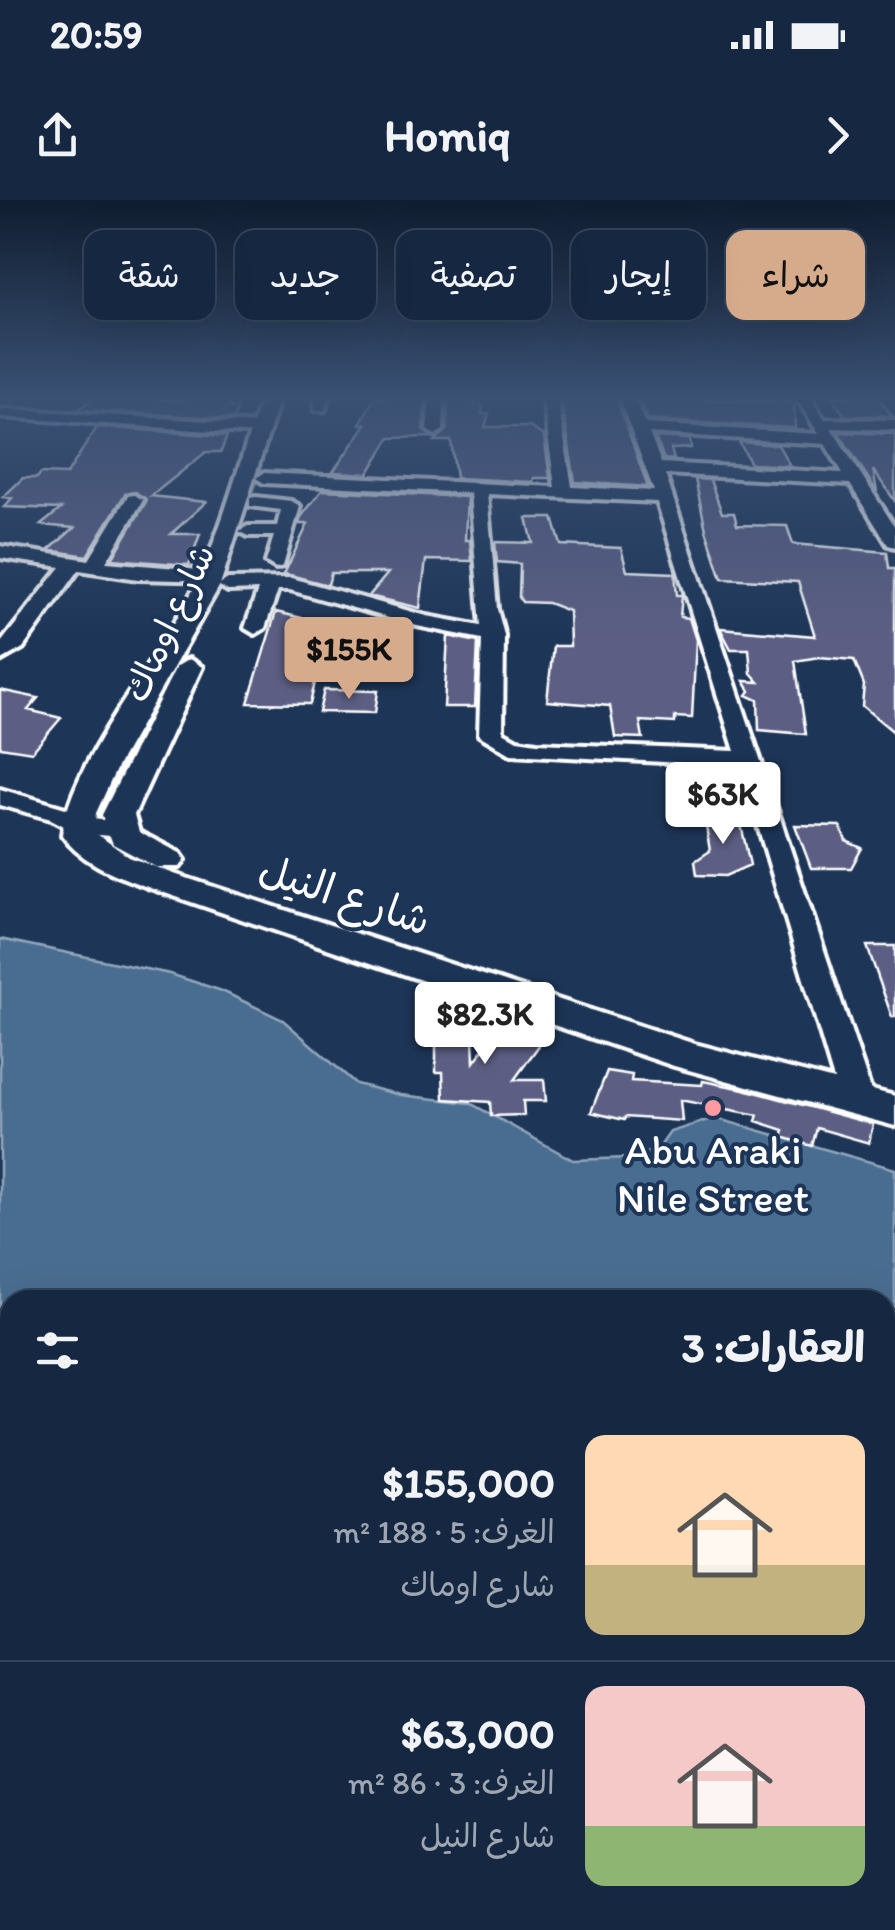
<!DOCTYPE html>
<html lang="ar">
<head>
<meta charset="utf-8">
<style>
  body { margin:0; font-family:Itim,"Playpen Sans Arabic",sans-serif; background:#23344c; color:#f1f3f6; direction:rtl; height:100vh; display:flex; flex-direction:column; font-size:38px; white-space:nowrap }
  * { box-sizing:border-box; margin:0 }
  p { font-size:32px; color:#9ea6b1 }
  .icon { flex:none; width:55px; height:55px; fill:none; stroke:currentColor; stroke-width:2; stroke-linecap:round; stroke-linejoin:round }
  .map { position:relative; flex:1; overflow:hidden; direction:ltr }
  .panel { position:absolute; left:0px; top:1090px; width:895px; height:640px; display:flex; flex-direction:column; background:#162841; border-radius:30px 30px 0 0; box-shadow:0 10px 40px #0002,0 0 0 2px #35445a; direction:rtl }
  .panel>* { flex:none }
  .top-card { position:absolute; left:30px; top:30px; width:835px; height:90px; direction:rtl; display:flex; gap:20px }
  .price { position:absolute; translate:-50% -85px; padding:0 22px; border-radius:10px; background:#fff; color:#222; font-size:32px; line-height:65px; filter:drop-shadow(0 2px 5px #0008) }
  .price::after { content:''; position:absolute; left:50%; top:60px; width:30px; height:22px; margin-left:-15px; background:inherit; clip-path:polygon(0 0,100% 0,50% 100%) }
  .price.selected { background:#d6ab8b; color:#111 }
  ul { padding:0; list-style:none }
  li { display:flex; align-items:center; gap:30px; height:250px; padding:0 30px }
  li+li { border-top:2px solid #35445a }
  li span { display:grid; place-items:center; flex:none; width:280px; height:200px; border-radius:20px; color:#555 }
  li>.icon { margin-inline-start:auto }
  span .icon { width:120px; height:120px; fill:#fffc; stroke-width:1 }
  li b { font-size:42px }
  h2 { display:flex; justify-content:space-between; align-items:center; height:120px; padding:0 30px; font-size:42px }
  .chip { padding:0 35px; border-radius:20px; background:#162841; box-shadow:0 10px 40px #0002,0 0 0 2px #35445a; font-size:35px; line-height:90px }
  .chip.selected { background:#d6ab8b; color:#111 }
  .status { display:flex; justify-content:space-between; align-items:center; height:70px; padding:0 50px; background:#162841; direction:ltr }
  .status svg { height:28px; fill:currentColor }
  header { display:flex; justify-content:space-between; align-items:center; height:130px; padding:0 30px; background:#162841; font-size:45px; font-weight:800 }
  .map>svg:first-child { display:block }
</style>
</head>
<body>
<div class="status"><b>20:59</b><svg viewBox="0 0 49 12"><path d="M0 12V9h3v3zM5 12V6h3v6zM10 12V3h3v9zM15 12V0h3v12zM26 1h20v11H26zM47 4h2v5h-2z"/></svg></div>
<header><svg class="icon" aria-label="forward" viewBox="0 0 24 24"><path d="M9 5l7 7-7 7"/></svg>Homiq<svg class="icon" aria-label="share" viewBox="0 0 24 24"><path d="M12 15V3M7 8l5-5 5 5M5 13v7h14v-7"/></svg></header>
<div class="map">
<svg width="895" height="1730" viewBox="0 0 895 1730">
  <rect width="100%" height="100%" fill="#1d3557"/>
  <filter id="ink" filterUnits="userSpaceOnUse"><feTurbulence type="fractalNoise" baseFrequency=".01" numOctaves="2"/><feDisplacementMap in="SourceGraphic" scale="20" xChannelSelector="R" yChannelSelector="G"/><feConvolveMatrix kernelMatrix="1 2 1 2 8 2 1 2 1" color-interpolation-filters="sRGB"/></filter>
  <g filter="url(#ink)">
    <!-- water -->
    <path fill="#496d90" stroke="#92a7bc" stroke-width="2.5" d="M0,739L170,774L222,791L283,820L356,884L401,895L470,903L573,960L628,958L658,949L670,932L715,918L895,969V1730H259L239,1720H885V1100H10V1613L0,1609Z"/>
    <!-- building -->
    <path fill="#5c5f83" stroke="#fff" stroke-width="2.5" d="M95,197L177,200L236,197L228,207H238L234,219L78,210Z
      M407,197H426L423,230L432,237L390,238L368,274L333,272L366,224H360L374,198Z
      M448,197H478L474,205H483L482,214H489L485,227H529L544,236L550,278H534L533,282L456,278L451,241H435L447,230Z
      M561,197H616L648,287L575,282Z
      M637,197L794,202L795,228L648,220Z
      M832,197H878L892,216H845Z
      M97,227L227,236L221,252H206L151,296L206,302L171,334H200L189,365L112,359L146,302L136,292L125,294L87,356L49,350L74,328L41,325L61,309L4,307L12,298L3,297L23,278H37L41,273L67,274Z
      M838,232L895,234V301L873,270L877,292Z
      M655,237L690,239L691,248L671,249L674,260L664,259Z
      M739,242L778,245L790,266L751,264Z
      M695,279L710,280L722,313H734L737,325L787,326L793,344L887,352L889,368H895V533L862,506L864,485L854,460L819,457L795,461L806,534L759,530L758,500L747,495L750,491L744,481L759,482L751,473L749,449H731L720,428L815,436L798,382L722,378L706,330Z
      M322,290L467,297L465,340H470L472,361L426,360L420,408L369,396L388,373H331L328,385L284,374L308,324H299L301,317Z
      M527,318H553L561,345L621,348L627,371L675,373L677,395H682L680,417L689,418L696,440L692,518L675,517V523L640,521L643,538L615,537L610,506L547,501L553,446H570L569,411L548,403L522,402L519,397L520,364L497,362L495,342L533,343Z
      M276,412L319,422L307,471L322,452L310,504L248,503Z
      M448,436L478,442L475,507H444Z
      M0,490L38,498L28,510L61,518L32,552L0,547Z
      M324,490L378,491L375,513L319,512Z
      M714,588H735L742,610H720Z
      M704,614L739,616L750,665L725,676L697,675L695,661L710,651Z
      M795,625L840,626L846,641L862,648L851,668H811Z
      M867,746H895V817H892Z
      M443,805L472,816L474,862L499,829L540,844L514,880H544L546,901H523L524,915L491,916L490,902L444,899L443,872H436V827H442Z
      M607,871L632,875L631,881L702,885L703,881L744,889L873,924L869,943L817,928L812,946L782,937L784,930L756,921L758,915L680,900L682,921L625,917L624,920L591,912Z"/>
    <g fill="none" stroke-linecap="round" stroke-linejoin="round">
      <defs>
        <path id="minor" d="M315,197H329L325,210H315Z
          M430,197H444L443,230L435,235L427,230Z
          M543,197H557L572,287L654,291L619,197H633L645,224L819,234L796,197H810L824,219L895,220V230L831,228L895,327V347L888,345L850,284L665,274L875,903L870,912L858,915L846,912L841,903L740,566L511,554L479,535L482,439L417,426L290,390H278L265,428L255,434L245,428L258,390L228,391L218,385L228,379L291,378L427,416L481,426L470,293L264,283L256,278L264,273L555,287ZM649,233L825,244L843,273L661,263ZM487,294L657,302L735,551L537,543L517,540L503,532L504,435L497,409Z
          M5,209L259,224L267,229L259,234L0,217V211Z
          M134,295L143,300L106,362L212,371L219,373V381L138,379L79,370L23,448L0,461V444L61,367L0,358V346L89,360L128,296Z
          M256,297L291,301L300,306L283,366L276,368L266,362L274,336H248L239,331L248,326H277L281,310L250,306V298Z
          M0,589L69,609L84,618L129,623L133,629L120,637L77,633L51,619L0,605Z"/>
        <path id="major" d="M262,197H280L220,385L119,563L96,613L94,632L129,657L174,674L695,844L895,896V926L674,866L150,688C119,676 82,664 62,635C70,561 161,456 195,386C222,332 241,256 262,197Z
          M189,459L202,467L134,615L139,632L180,653L185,660L180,667H156L113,644L102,615L176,467Z"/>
      </defs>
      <!-- minor casing -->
      <use href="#minor" stroke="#fff" stroke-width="8"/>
      <!-- major casing -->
      <use href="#major" stroke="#fff" stroke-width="8"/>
      <!-- minor -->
      <use href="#minor" fill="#1d3557" fill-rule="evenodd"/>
      <!-- major -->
      <use href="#major" fill="#1d3557" fill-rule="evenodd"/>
    </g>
  </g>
  <!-- sky -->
  <linearGradient id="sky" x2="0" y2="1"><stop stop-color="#101d30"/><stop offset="0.45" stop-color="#3a5174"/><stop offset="1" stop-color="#3a5174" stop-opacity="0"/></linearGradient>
  <rect width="895" height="439" fill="url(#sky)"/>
  <!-- markers -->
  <circle fill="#ff9aa2" stroke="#1d3557" stroke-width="4" cx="713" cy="908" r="10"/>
  <g text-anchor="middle" stroke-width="8" stroke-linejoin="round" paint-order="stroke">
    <!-- far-street labels -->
    <g font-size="35" fill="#fff" stroke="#1d3557">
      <text transform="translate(169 423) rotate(-65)" y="12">شارع اوماك</text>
    </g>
    <!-- street labels -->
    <g font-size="42" fill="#fff" stroke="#1d3557">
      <text transform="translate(345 694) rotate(18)" y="15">شارع النيل</text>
    </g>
    <!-- poi labels -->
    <g font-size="42" fill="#fff" stroke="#1d3557">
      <text x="713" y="964">Abu Araki<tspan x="713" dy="48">Nile Street</tspan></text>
    </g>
  </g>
</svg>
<b class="price selected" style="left:349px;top:502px">$155K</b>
<b class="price" style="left:723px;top:647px">$63K</b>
<b class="price" style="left:485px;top:867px">$82.3K</b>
<div class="top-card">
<a class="chip selected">شراء</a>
<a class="chip">إيجار</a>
<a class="chip">تصفية</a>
<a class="chip">جديد</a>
<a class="chip">شقة</a>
</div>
<section class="panel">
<h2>العقارات: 3<svg class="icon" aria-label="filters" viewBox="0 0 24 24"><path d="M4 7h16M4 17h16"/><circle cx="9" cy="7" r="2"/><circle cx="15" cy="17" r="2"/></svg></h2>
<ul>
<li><span style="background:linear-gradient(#ffd9b3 65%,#c2b280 0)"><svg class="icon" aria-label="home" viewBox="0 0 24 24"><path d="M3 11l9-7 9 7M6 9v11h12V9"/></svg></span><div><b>$155,000</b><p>الغرف: 5 · 188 m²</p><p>شارع اوماك</p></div></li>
<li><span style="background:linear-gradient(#f6c9c9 70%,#8fb573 0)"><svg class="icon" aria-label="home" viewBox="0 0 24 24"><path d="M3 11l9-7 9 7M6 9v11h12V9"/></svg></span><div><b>$63,000</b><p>الغرف: 3 · 86 m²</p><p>شارع النيل</p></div></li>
</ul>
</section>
</div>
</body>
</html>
